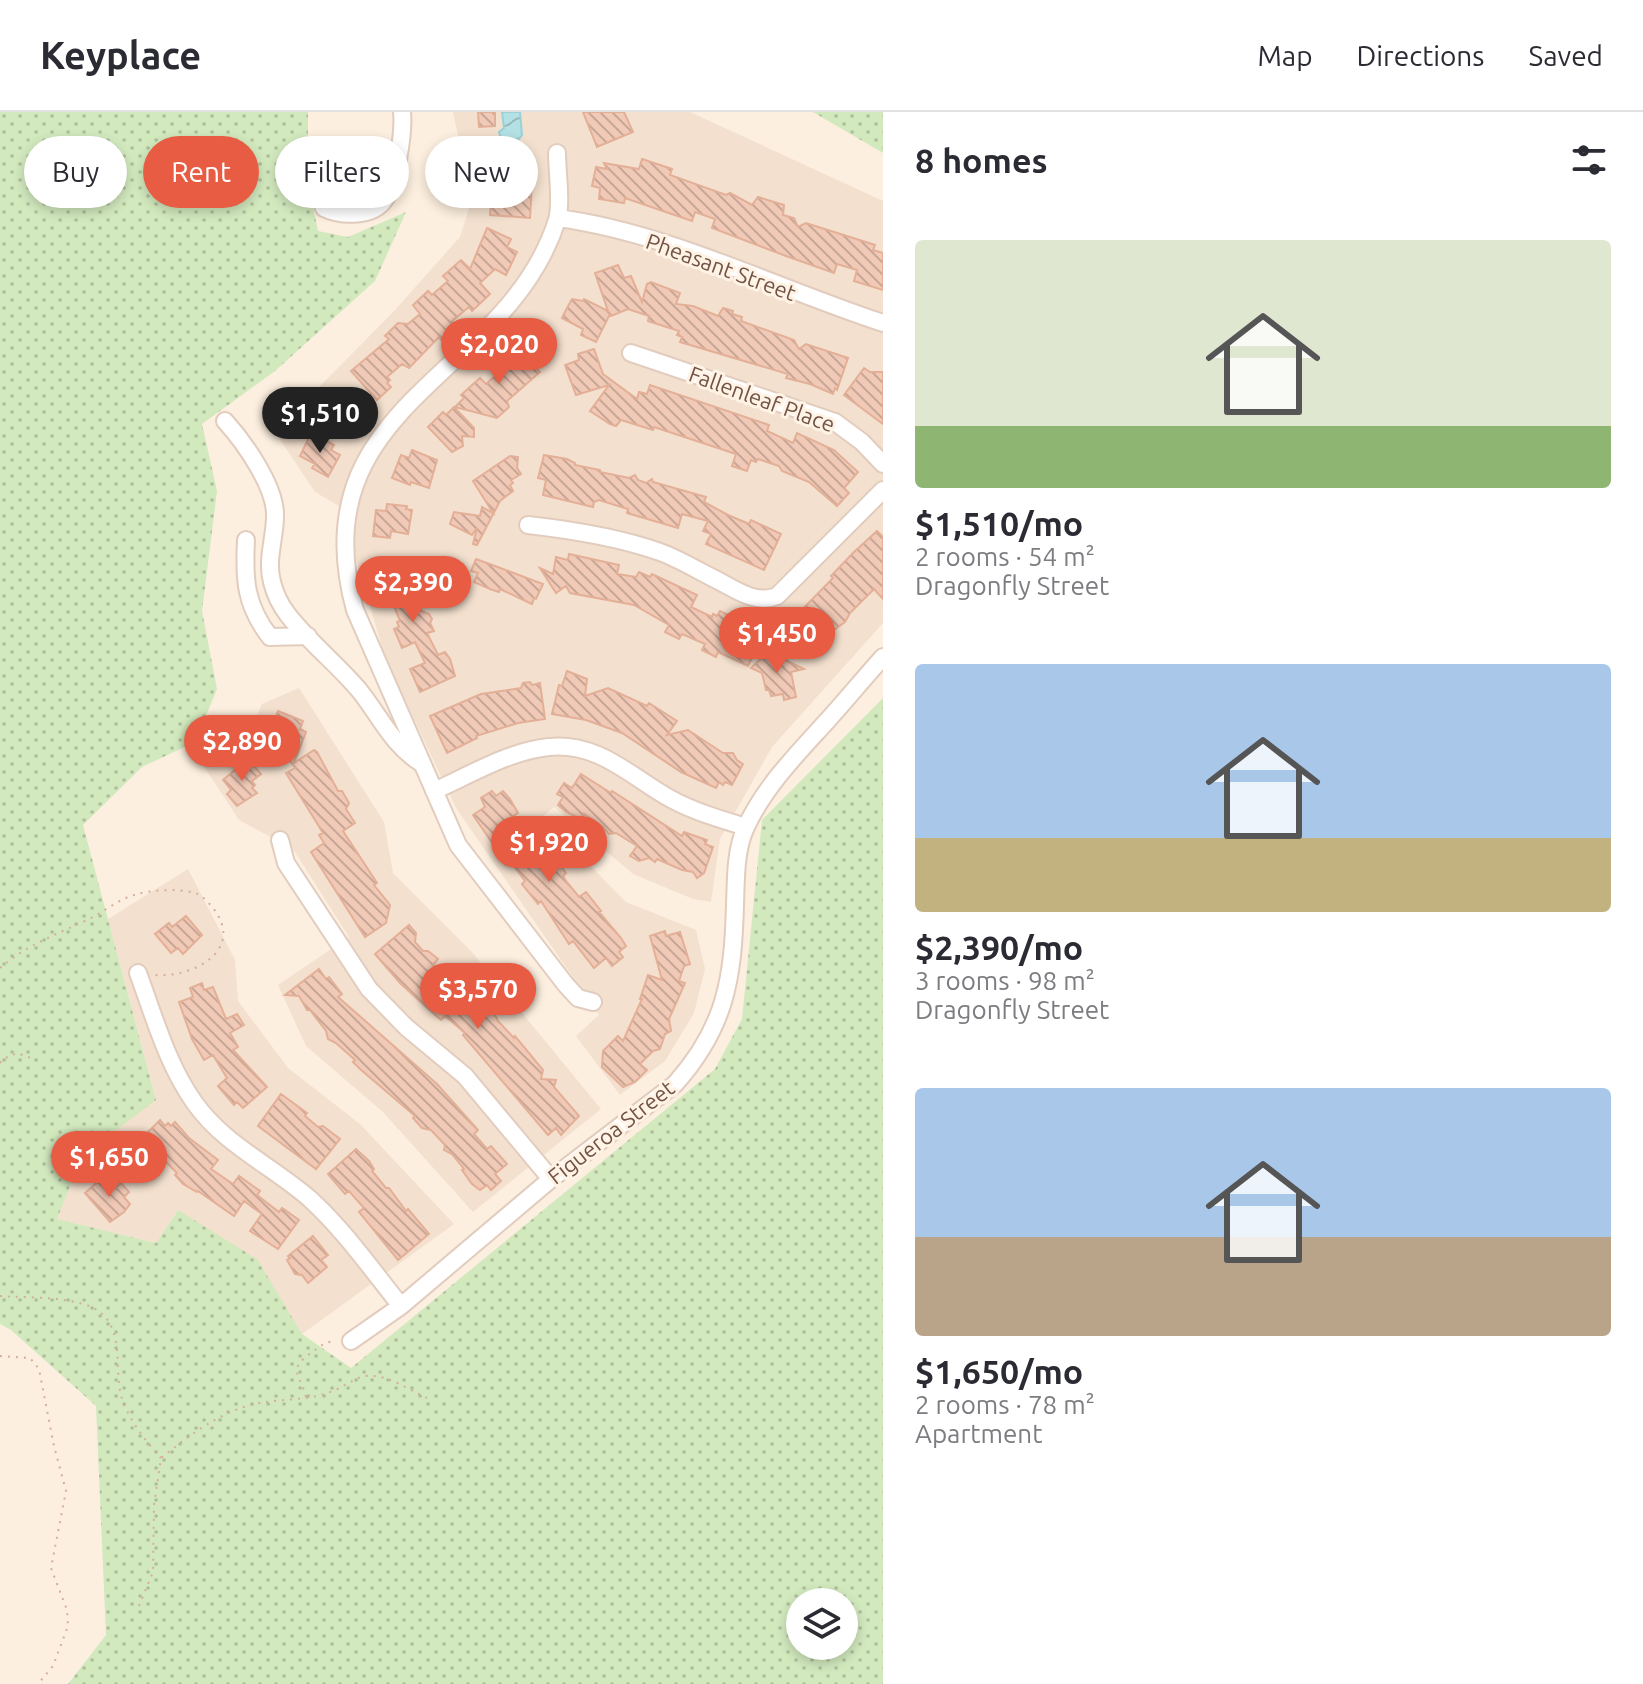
<!DOCTYPE html>
<html lang="en">
<head>
<meta charset="utf-8">
<style>
  body { margin:0; font-family:Ubuntu,sans-serif; background:#f7f7f7; color:#2b2b33; height:100vh; display:flex; flex-direction:column; font-size:30px; white-space:nowrap }
  * { box-sizing:border-box; margin:0 }
  p { font-size:26px; color:#7c7c81 }
  .icon { flex:none; width:44px; height:44px; fill:none; stroke:currentColor; stroke-width:2; stroke-linecap:round; stroke-linejoin:round }
  .map { position:relative; flex:1; overflow:hidden }
  .drawer { display:flex; flex-direction:column; background:#fff; width:760px }
  .drawer>* { flex:none }
  .top-card { position:absolute; left:24px; top:24px; width:738px; height:72px; display:flex; gap:16px }
  .fabs { position:absolute; left:786px; top:1476px; display:grid; gap:16px }
  .fabs a { display:grid; place-items:center; width:72px; height:72px; border-radius:50%; background:#fff; box-shadow:0 4px 12px #0003; font-size:40px }
  .price { position:absolute; translate:-50% -68px; padding:0 18px; border-radius:28px; background:#e75c43; color:#fff; font-size:26px; line-height:52px; filter:drop-shadow(0 2px 4px #0008) }
  .price::after { content:''; position:absolute; left:50%; top:48px; width:24px; height:18px; margin-left:-12px; background:inherit; clip-path:polygon(0 0,100% 0,50% 100%) }
  .price.current { background:#222; color:#fff }
  ul { padding:0; list-style:none }
  li { display:grid; align-content:center; gap:16px; height:424px; padding:0 32px }
  li span { display:grid; place-items:center; height:248px; border-radius:8px; color:#555 }
  li>.icon { margin-inline-start:auto }
  span .icon { width:144px; height:144px; fill:#fffc; stroke-width:1 }
  li b { font-size:34px }
  h2 { display:flex; justify-content:space-between; align-items:center; height:96px; padding:0 32px; font-size:34px }
  .chip { padding:0 28px; border-radius:36px; background:#fff; box-shadow:0 4px 12px #0003; font-size:28px; line-height:72px }
  .chip.current { background:#e75c43; color:#fff }
  header { display:flex; align-items:center; gap:48px; box-sizing:border-box; height:112px; padding:0 40px; background:#fff; border-bottom:2px solid #e1e1e2 }
  header strong { font-size:38px }
  nav { display:flex; gap:44px; margin-inline-start:auto; font-size:28px }
  main { display:flex; flex:1; min-height:0 }
  .map>svg:first-child { display:block }
</style>
</head>
<body>
<header>
<strong>Keyplace</strong>
<nav><a>Map</a><a>Directions</a><a>Saved</a></nav>
</header>
<main>
<div class="map">
<svg width="883" height="1572" viewBox="0 0 883 1572">
  <defs>
    <pattern id="grass-dots" width="8" height="8" patternUnits="userSpaceOnUse" patternTransform="scale(2)"><rect width="8" height="8" fill="#d2e9be"/><path d="M2 2h.1M6 6h.1" fill="none" stroke="#afbf9c" stroke-width="1.8" stroke-linecap="round"/></pattern>
    <pattern id="water-waves" width="16" height="10" patternUnits="userSpaceOnUse" patternTransform="scale(2)"><rect width="16" height="10" fill="#b4e1e5"/><path d="M0 5q4-4 8 0t8 0" fill="none" stroke="#97b9bb"/></pattern>
    <pattern id="building-back-hatch" width="6" height="6" patternUnits="userSpaceOnUse" patternTransform="scale(2)"><rect width="6" height="6" fill="#f1cab7"/><path d="M-1 5l2 2M0 0l6 6M5-1l2 2" fill="none" stroke="#c8a797"/></pattern>
  </defs>
  <rect width="100%" height="100%" fill="#fcefdf"/>
  <!-- residential -->
  <path fill="#f3e0ce" d="M453,0H690L883,89V511L772,635L720,727L711,790L693,787L633,762L554,695L542,705L626,790L696,818L705,857L694,901L665,949L620,983L576,924L599,903L456,696L386,548L355,444V403L315,380L275,320L395,198L460,125L472,87Z
    M299,576L384,710L393,761L472,840L601,997L473,1100L383,1000L306,934L278,873L349,825L293,737L239,708L201,650L251,618L262,592Z
    M188,757L235,848L238,889L288,956L360,1012L454,1112L302,1222L256,1147L177,1099L156,1131L57,1107L82,1044L156,987L108,807Z"/>
  <!-- grass -->
  <path fill="url(#grass-dots)" fill-rule="evenodd" d="M0,0H308V72L318,119L348,125L406,100L375,169L275,259L202,312L217,379L202,499L217,577L195,630L142,655L83,713L156,988L82,1044L57,1107L156,1131L178,1098L257,1147L302,1222L351,1256L715,957L742,907L762,708L883,586V1572H68L106,1523L96,1294L11,1218L0,1212ZM800,1490H844V1534H800Z
    M813,0H883V41Z"/>
  <!-- water -->
  <path fill="url(#water-waves)" stroke="#9ad1d7" stroke-width="2" d="M502,0H520L522,23L519,27H501L499,20L504,16Z"/>
  <!-- building -->
  <path fill="url(#building-back-hatch)" stroke="#e4af97" stroke-width="2" d="M478,0H495V14L479,15Z
    M583,0H624L633,20L597,35Z
    M503,35L505,70L532,72L530,106L490,103L493,66H482L480,36Z
    M642,47L672,57L670,63L726,83L730,81L752,93L758,85L784,93L783,103L794,106L798,115L806,111L875,133L873,138L883,141V178L854,169L857,158L837,152L834,161L786,144L712,116L715,107L695,100L692,109L625,86L624,91L599,87L600,76L592,74L596,55L607,57L604,51L639,57Z
    M487,116L511,127L507,135L517,140L506,163L495,157L480,171L490,182L472,199L469,195L452,209L456,214L441,228L439,225L409,256L402,252L387,265L390,268L387,271L391,275L377,288L351,259L389,227L385,224L398,211L408,212L420,202L413,193L428,179L432,183L448,169L443,164L461,148L470,157Z
    M618,153L624,166L631,164L642,190L647,172L651,170L680,181L676,192L693,194L718,204L723,196L733,199L732,202L742,205L741,209L794,228L799,237L806,232L848,246L837,278L835,276L833,282L810,272L786,266L788,262L680,230L682,225L677,223L679,219L648,209L649,204L628,197L611,204L610,202L596,230L581,223L583,217L562,206L567,196L572,187L583,189L584,187L608,199L595,161Z
    M513,234L540,260L507,289L509,295L497,306L455,295L464,286L461,283L480,266L486,272L502,258L495,250Z
    M594,237L603,262L637,287L639,280L647,282L650,273L769,313L767,319L793,331L797,321L834,338L858,360L844,376L849,381L837,394L809,370L782,359L779,354L758,347L756,350L751,348L747,359L732,354L736,342L654,315L653,318L621,308L616,314L610,312L590,299L609,273L576,283L565,253L579,248L578,242Z
    M864,256L870,260H883V312L844,283Z
    M344,279L369,295L351,323L319,303L323,296L315,291L322,280L330,285L333,280L340,285Z
    M454,295L474,316V325L462,324L463,334L452,340L428,315L443,300L446,303Z
    M311,321L334,333L331,338L340,343L328,365L312,356L315,352L300,344Z
    M412,338L437,348L429,376L411,370L410,373L392,366L401,343L409,346Z
    M544,343L567,347L575,351V353L600,358V360L629,366L635,363L638,368L646,371L652,367L653,370L706,385L704,390L728,403L749,412L751,408L781,422L764,458L706,432L711,422L703,419L708,409L682,402L678,416L627,401L628,397L599,388L594,390L593,395L543,383L546,368L538,366Z
    M510,344L518,345L517,356L521,362L511,368L513,371L510,373L513,379L500,389L477,433L473,432L477,416L472,423L450,412L454,400L480,404L482,395L493,401L473,369Z
    M387,392L407,394L406,397L412,398L408,422L391,419L390,426L373,424L376,398L386,399Z
    M877,419L883,425V487L874,477L850,501L845,510L831,520L814,540L788,512L833,466L831,464L853,441Z
    M569,442L619,453L617,462L636,465L639,460L650,465L652,462L697,483L691,495L712,505L713,502L717,504L720,499L764,520L748,554L718,540L716,545L702,538L705,532L682,522L679,527L665,520L669,513L634,493L570,481L566,474L556,481L540,456L553,462L556,445L568,448Z
    M476,447L543,472L536,487L534,486L532,492L500,477L499,480L490,477L474,470L478,461L471,459Z
    M404,448L411,453L405,462L413,467L421,499L429,502L432,507L430,511L434,519L427,521L438,543L445,540L450,547L455,564L420,580L410,557L425,551L415,530L402,536L394,517L399,515L397,510L400,509L391,487L381,490L375,466L379,465L376,456Z
    M768,540L804,557L791,560L796,585L784,588L783,582L771,584L769,578H766L762,561L751,556Z
    M567,559L587,567L585,584L608,576L647,594L649,591L677,609L667,623L688,618L723,641H733L737,648L743,652L732,673L725,670L723,673L719,670L716,676L681,660L622,621L586,608L552,602L559,573L562,574Z
    M530,570L532,573L540,571L545,607L518,611L476,624L477,626L447,641L430,604L481,582L521,576L523,571Z
    M278,599L303,609L300,617L306,620L294,651L314,638L317,640L338,679H342L349,691L346,697L355,711L343,719L377,771L374,773L390,793L386,811L365,825L311,740L324,731L319,723L323,721L286,661L295,656L286,643L264,634Z
    M248,647L261,662L252,669L255,673L252,676L257,681L237,694L227,682L231,678L223,668Z
    M581,662L611,681L612,679L682,724L684,720L707,728L705,732L713,735L704,761L697,766L693,760L682,758L657,747L655,750L649,746L639,749L630,744L637,734L616,721L609,722L603,715L584,702L581,707L566,700L558,693L563,685L557,682L564,671L572,676Z
    M492,679L496,684L503,679L510,687L518,701L512,705L527,723L532,724L535,728L536,736L552,756L559,752L566,761L563,764L566,769L579,785L586,780L601,799L599,800L621,826L626,834L619,840L623,845L612,854L606,846L594,856L573,829L569,832L541,789L538,792L522,772L525,769L510,749L506,753L493,737L495,735L473,703L485,695L481,686Z
    M186,804L202,823L183,842L178,836L171,841L155,822L169,811L172,815Z
    M409,813L416,821L415,830L423,839H428L438,847L433,853L490,901H494L498,909L514,926L515,924L543,958L541,967L556,968L554,975L579,1004L561,1023L556,1016L548,1023L463,923L465,921L445,904L441,908L425,894L400,871L375,842Z
    M665,819L666,824L680,820L690,852L684,854L679,869L685,871L669,907L671,919L665,922L660,937L653,939L640,952L647,958L635,970L623,975L602,955L603,939L618,924L623,929L642,887H640L648,863L662,868L650,824Z
    M319,857L326,867L329,865L342,882L338,885L437,972L478,1018L474,1022L487,1037L491,1034L507,1052L495,1062L501,1069L491,1078L487,1073L480,1078L472,1072L462,1058L464,1057L452,1042L444,1038L445,1033L431,1018L422,1016L413,1006L415,1004L360,957L353,950L355,948L336,931L328,927L326,919L310,898H307L299,884L285,883Z
    M202,871L204,878L213,875L226,907L237,902L244,913L230,921L238,935L233,938L267,975L243,996L237,990L234,993L218,974L227,966L213,943L204,948L192,927L179,890L193,885L190,876Z
    M281,982L307,1001L305,1004L318,1015L323,1014L340,1027L316,1057L258,1014Z
    M160,1008L165,1014L168,1011L171,1014L175,1010L189,1026L218,1048L211,1057L233,1072L239,1064L260,1079L257,1083L279,1100L282,1096L299,1108L278,1137L250,1119L262,1102L244,1089L234,1104L198,1079L197,1080L183,1072L175,1063L177,1061L157,1041L149,1038L148,1030L143,1025Z
    M356,1037L369,1049L374,1057L372,1059L386,1076H389L406,1099L408,1097L429,1122L398,1148L359,1100L364,1096L349,1079L345,1082L328,1062Z
    M103,1065L114,1077L121,1071L129,1080L124,1085L130,1092L124,1100L110,1110L85,1081Z
    M313,1124L328,1143L321,1148L327,1155L308,1171L302,1163L295,1162L287,1148L290,1146L288,1144Z"/>
  <g fill="none" stroke-linecap="round" stroke-linejoin="round">
    <defs>
      <path id="minor" d="M557,41C557,60 562,92 557,108C507,267 298,290 355,498L458,733L566,873L578,886L593,890
        M325,48L319,82L324,96C340,104 369,105 382,91C396,76 404,20 402,0
        M558,106C669,121 776,176 883,211
        M631,241L835,310L862,330L883,352
        M225,309C244,330 276,375 275,404C275,426 266,448 272,470C275,482 281,494 288,503C309,530 337,552 359,578C380,604 392,633 421,651
        M528,413C572,418 618,425 660,440C679,447 697,458 715,467C735,477 755,493 777,484L883,378
        M246,428C244,467 245,493 270,525L308,524
        M434,679C470,663 509,639 549,635C599,630 631,665 671,687C695,700 720,707 746,715
        M280,728L286,751L369,877L406,915L465,964L551,1067
        M138,861C154,904 167,952 194,990C224,1033 271,1053 310,1087C344,1118 372,1158 401,1194
        M351,1229L401,1194L551,1067L675,972C726,915 733,866 735,793C736,768 735,738 746,715C765,674 797,642 827,609C846,588 864,566 883,545"/>
    </defs>
    <!-- minor casing -->
    <use href="#minor" stroke="#e2ccbe" stroke-width="20"/>
    <!-- path -->
    <path stroke="#d6ad9b" stroke-width="2" stroke-dasharray="2 6" stroke-linecap="butt" d="M0,856C28,832 58,822 91,806C105,799 119,787 134,783C151,778 177,776 195,781C202,783 208,790 213,796C246,838 193,866 155,863
      M0,951L3,947L17,941L31,946
      M0,1184C28,1186 59,1184 86,1193C130,1208 111,1256 123,1290C132,1312 146,1329 161,1346
      M0,1244L30,1246L39,1257L54,1334L66,1379L51,1456L67,1498L68,1514L53,1554L38,1572
      M306,1285C301,1263 286,1258 311,1241C319,1235 323,1231 334,1229
      M139,1494L153,1460L154,1393L161,1346C186,1326 213,1305 244,1295C273,1285 307,1291 335,1278C348,1273 358,1262 374,1264C394,1266 412,1280 430,1287"/>
    <!-- minor -->
    <use href="#minor" stroke="#fff" stroke-width="16"/>
  </g>
  <g text-anchor="middle" stroke-width="6" stroke-linejoin="round" paint-order="stroke">
    <!-- street labels -->
    <g font-size="22" fill="#725347" stroke="#fff3e5">
      <text transform="translate(721 155) rotate(20)" y="8">Pheasant Street</text>
      <text transform="translate(762 287) rotate(20)" y="8">Fallenleaf Place</text>
      <text transform="translate(611 1020) rotate(-38)" y="8">Figueroa Street</text>
    </g>
  </g>
</svg>
<div class="fabs">
<a><svg class="icon" aria-label="layers" viewBox="0 0 24 24"><path d="M12 4l9 5-9 5-9-5zM3 14l9 5 9-5"/></svg></a>
</div>
<b class="price" style="left:499px;top:274px">$2,020</b>
<b class="price current" style="left:320px;top:343px">$1,510</b>
<b class="price" style="left:413px;top:512px">$2,390</b>
<b class="price" style="left:777px;top:563px">$1,450</b>
<b class="price" style="left:242px;top:671px">$2,890</b>
<b class="price" style="left:549px;top:772px">$1,920</b>
<b class="price" style="left:478px;top:919px">$3,570</b>
<b class="price" style="left:109px;top:1087px">$1,650</b>
<div class="top-card">
<a class="chip">Buy</a>
<a class="chip current">Rent</a>
<a class="chip">Filters</a>
<a class="chip">New</a>
</div>
</div>
<section class="drawer">
<h2>8 homes<svg class="icon" aria-label="filters" viewBox="0 0 24 24"><path d="M4 7h16M4 17h16"/><circle cx="9" cy="7" r="2"/><circle cx="15" cy="17" r="2"/></svg></h2>
<ul>
<li><span style="background:linear-gradient(#dfe7d0 75%,#8fb573 0)"><svg class="icon" aria-label="home" viewBox="0 0 24 24"><path d="M3 11l9-7 9 7M6 9v11h12V9"/></svg></span><div><b>$1,510/mo</b><p>2 rooms · 54 m²</p><p>Dragonfly Street</p></div></li>
<li><span style="background:linear-gradient(#a9c7e8 70%,#c2b280 0)"><svg class="icon" aria-label="home" viewBox="0 0 24 24"><path d="M3 11l9-7 9 7M6 9v11h12V9"/></svg></span><div><b>$2,390/mo</b><p>3 rooms · 98 m²</p><p>Dragonfly Street</p></div></li>
<li><span style="background:linear-gradient(#a9c7e8 60%,#b9a48a 0)"><svg class="icon" aria-label="home" viewBox="0 0 24 24"><path d="M3 11l9-7 9 7M6 9v11h12V9"/></svg></span><div><b>$1,650/mo</b><p>2 rooms · 78 m²</p><p>Apartment</p></div></li>
</ul>
</section>
</main>
</body>
</html>
